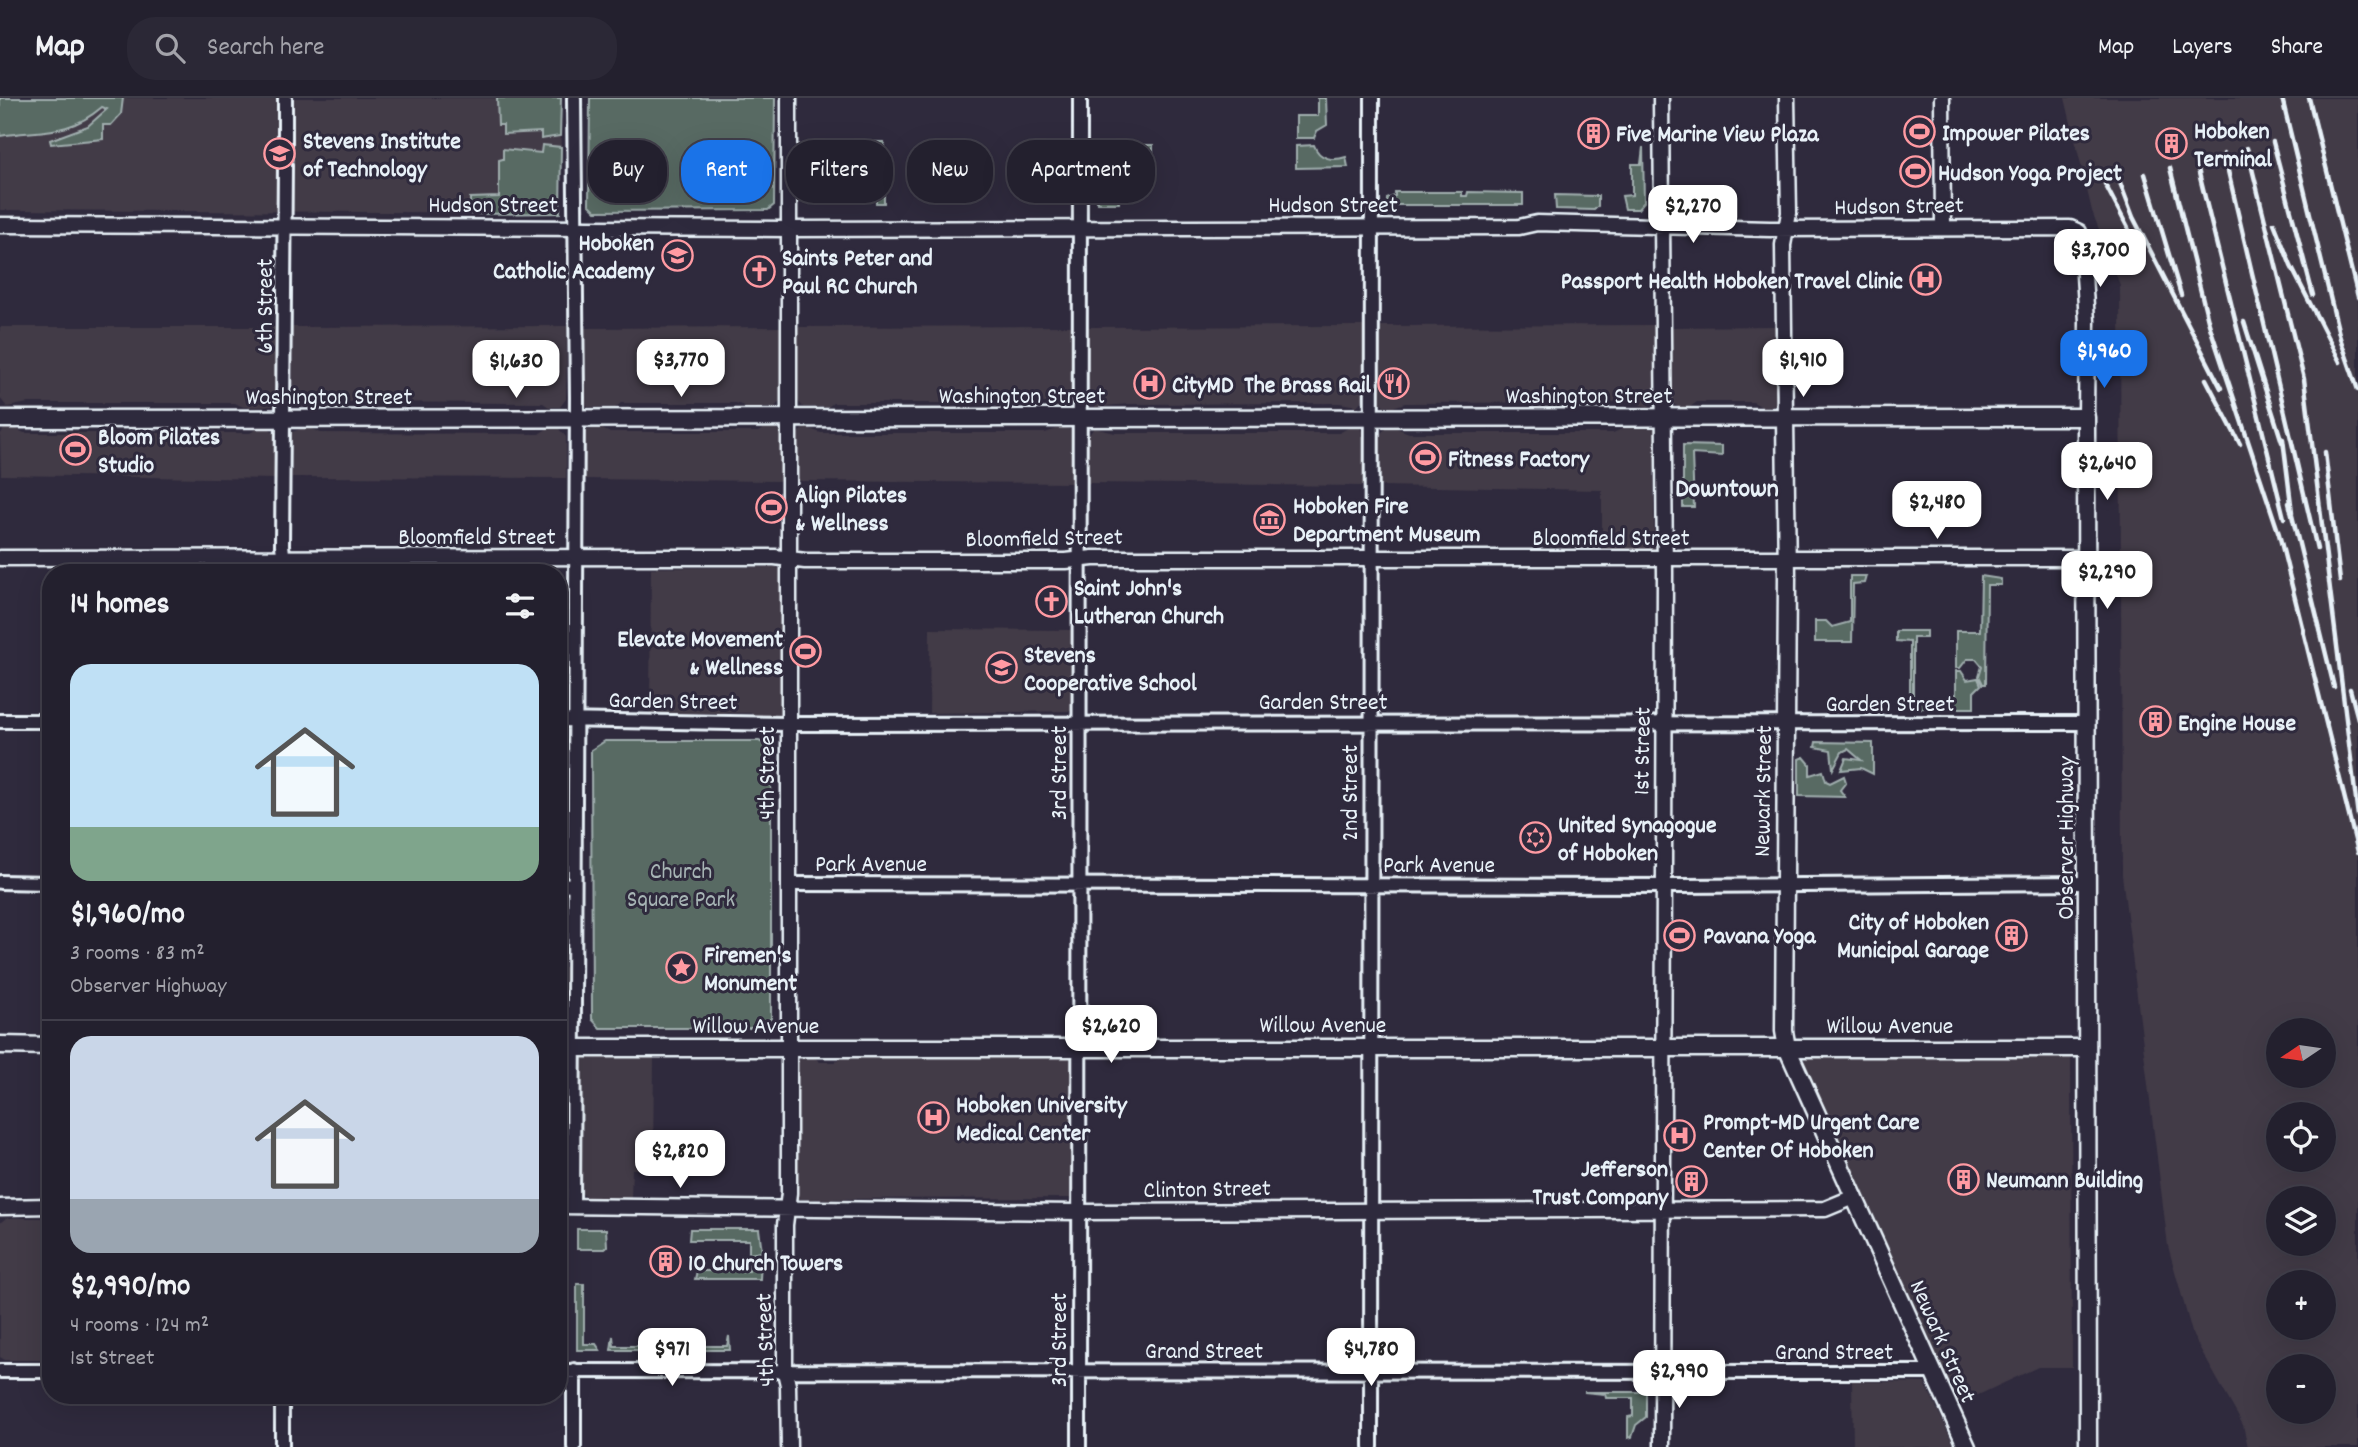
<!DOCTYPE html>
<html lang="en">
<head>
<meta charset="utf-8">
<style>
  body { margin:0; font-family:Dekko,sans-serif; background:#2b2836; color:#f1f3f6; height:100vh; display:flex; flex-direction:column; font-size:26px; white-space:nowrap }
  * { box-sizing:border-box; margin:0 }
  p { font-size:23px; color:#a3a3aa }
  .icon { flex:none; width:38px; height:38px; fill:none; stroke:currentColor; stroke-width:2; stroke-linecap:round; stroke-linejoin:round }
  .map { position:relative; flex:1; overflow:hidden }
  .sheet { position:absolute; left:42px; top:466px; width:525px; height:840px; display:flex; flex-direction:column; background:#23202e; border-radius:28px; box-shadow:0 7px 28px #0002,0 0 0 2px #403e4a }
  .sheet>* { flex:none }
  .top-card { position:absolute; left:588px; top:42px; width:665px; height:63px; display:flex; gap:14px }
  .needle { width:46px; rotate:257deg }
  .fabs { position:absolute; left:2266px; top:920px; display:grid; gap:14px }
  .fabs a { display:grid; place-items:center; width:70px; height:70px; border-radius:50%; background:#23202e; box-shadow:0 7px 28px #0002,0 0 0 2px #403e4a; font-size:35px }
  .price { position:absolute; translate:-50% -60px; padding:0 16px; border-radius:14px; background:#fff; color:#222; font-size:23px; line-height:46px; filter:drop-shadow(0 2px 4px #0008) }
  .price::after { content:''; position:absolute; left:50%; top:42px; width:21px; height:16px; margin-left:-10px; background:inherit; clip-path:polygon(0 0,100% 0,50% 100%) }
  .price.active { background:#1a73e8; color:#fff }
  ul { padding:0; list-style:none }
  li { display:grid; align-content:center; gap:14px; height:371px; padding:0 28px }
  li+li { border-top:2px solid #403e4a }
  li span { display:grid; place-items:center; height:217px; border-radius:21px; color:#555 }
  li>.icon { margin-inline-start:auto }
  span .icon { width:126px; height:126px; fill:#fffc; stroke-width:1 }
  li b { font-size:30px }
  h2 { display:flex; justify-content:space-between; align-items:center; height:84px; padding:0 28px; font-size:30px }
  .pill { padding:0 24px; border-radius:28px; background:#23202e; box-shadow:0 7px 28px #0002,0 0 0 2px #403e4a; font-size:24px; line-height:63px }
  .pill.active { background:#1a73e8; color:#fff }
  header { display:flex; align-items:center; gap:42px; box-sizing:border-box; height:98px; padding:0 35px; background:#23202e; border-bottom:2px solid #403e4a }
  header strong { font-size:33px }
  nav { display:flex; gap:38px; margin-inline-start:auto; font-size:24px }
  .search { width:490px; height:63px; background:#2b2836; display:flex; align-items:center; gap:18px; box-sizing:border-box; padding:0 24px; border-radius:28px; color:#a3a3aa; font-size:26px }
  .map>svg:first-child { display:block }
</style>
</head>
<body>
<header>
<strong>Map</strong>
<div class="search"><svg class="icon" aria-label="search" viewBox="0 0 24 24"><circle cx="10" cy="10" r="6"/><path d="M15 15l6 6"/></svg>Search here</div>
<nav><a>Map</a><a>Layers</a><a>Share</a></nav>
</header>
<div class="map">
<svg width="2358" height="1349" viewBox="0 0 2358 1349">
  <rect width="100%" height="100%" fill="#2f2a3d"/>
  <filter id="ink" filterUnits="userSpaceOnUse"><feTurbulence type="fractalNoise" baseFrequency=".0143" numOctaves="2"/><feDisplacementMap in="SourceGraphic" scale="14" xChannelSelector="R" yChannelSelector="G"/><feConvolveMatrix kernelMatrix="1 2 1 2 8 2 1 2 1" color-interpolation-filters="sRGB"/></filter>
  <g filter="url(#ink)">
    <!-- built -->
    <path fill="#423b47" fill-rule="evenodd" d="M0,0H561L560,115L0,112Z
      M2065,0H2358V1349H2248L2243,1327L2193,1238L2168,1148L2122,777L2120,187L2092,113ZM2278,933H2324V978H2278ZM2278,1017H2324V1062H2278ZM2278,1101H2324V1146H2278ZM2278,1185H2324V1230H2278ZM2278,1269H2324V1314H2278Z
      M1655,227L1656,302L1648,309L1631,304L1405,305L1393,309L1384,308L1380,303V228Z
      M567,228L566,301L560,309H549L543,305L333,304L325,308L302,309L293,302L292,229Z
      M1072,228L1073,303L1068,309H1055L1049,305H833L828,309H803L796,301V229Z
      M1365,228L1364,300L1357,308L1340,305L1128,306L1096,309L1089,302L1088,229Z
      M1778,228V303L1773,308L1762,309L1753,304H1697L1690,309H1678L1671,304L1670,229Z
      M0,229H277V302L272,308L263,309H243L235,305H28L7,309L0,300Z
      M781,229L780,303L775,309H746L736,305H621L615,310L588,309L582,301V230Z
      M13,329L24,335H250L259,330H269L277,338V381L1,377L0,337L4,331Z
      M306,329L321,335L539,336L548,330L559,331L566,339V380L292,379V334Z
      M599,329L608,334H758L766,329L777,330L782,337V383L582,381L584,333Z
      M805,329L821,335H1045L1063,329L1071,332L1073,337V385L796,383V337Z
      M1350,329L1360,330L1364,337V388L1088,385V338L1094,330L1115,335H1339Z
      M1394,329L1409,335H1613L1624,330H1656L1658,333L1657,365L1654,373V452L1602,454V392L1380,388V336L1386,330Z
      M777,469L783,475V617L756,619L751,615H650L651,470Z
      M930,531L1073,532L1071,613L929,615Z
      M558,869H567L566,934L559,940Z
      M587,957H654L653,1067L650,1071H632L631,1100H588L581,1095L582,961Z
      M845,958L1069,959L1072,966L1070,1100L799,1101L796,1095L794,1041L797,963L801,959H814L820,964H835Z
      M1806,959L2071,960L2072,1269H2038L1959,1306L1807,971L1804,963Z
      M6,1120H51V1262H5L0,1259V1125Z
      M1852,1283L1925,1285L1955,1349H1853Z"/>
    <!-- green -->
    <path fill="#586b64" stroke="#a0aeae" stroke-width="2" d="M0,0H123L121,16L111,27H103V41L51,46L50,42L88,28L107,11L102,9C67,39 41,31 0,38Z
      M497,0H561L560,38L541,41V34L503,36V27H498Z
      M590,0H775L774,107L768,112L596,113L589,106Z
      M1318,0H1326L1327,27L1317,33L1314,40H1296V18H1318Z
      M863,44H884V105H876V95H870L868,56L864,53Z
      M542,47L561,49L560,115L470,116V100L499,99V62L503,61V51L541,55Z
      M1097,47H1106L1109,57L1119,61V74H1104L1105,95H1119V105H1097Z
      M1140,47H1153V68H1134V80H1127V61L1136,59Z
      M1314,47C1319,62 1334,63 1346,59L1348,69L1296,70V48Z
      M1643,49L1644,104L1638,111H1625L1622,98L1632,97V66H1641Z
      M1395,94H1462V98H1467L1468,94L1523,95V107H1387V101L1395,98Z
      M1555,97L1598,98V108L1594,112L1556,111Z
      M1683,347L1722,348V358L1692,356L1694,409H1683Z
      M1850,478H1866L1864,485L1853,486L1852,544H1815V523H1826L1832,529L1850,524Z
      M1981,478L2001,481V487H1987L1986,586H1983L1979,578L1982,568L1976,561H1967L1960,570H1956V533H1980Z
      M1896,533H1926V540H1913V602L1924,603L1925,610H1910V544L1896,543Z
      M1956,573H1961L1967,582L1978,580L1981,587L1974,594V610H1956Z
      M605,643H759L771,649V920L762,930H600L592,921L591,652Z
      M1816,644L1873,645V676L1861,670L1841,672L1846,660L1861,662L1848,651L1842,654L1833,671L1831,652L1815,649Z
      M1804,659L1810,666V677L1823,673L1826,683L1830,685L1844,678L1846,684L1840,692L1845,699L1799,698V661Z
      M577,1131H606L607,1148L604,1151H577Z
      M690,1131H759L762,1154L749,1156V1142H689Z
      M749,1160L761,1161L760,1181H695L697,1173H749Z
      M577,1186H584V1246H596L600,1252H577Z
      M613,1238L614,1248H668L670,1238L673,1248H727L729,1238L730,1252H611Z
      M1584,1294H1646V1319L1636,1327L1632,1339L1628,1340V1319L1633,1318V1300H1606L1605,1296Z"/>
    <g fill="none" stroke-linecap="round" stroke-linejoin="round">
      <defs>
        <path id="minor" d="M285,60V0
          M285,67L282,447L285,474
          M558,622L788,626L2088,625
          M0,623H51
          M0,784L51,785
          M558,786L573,787
          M789,786L1682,788L2088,785
          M573,1108L577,299L574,0
          M0,1273H51
          M558,1273L1934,1274
          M282,1297V1349
          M574,1349V1272
          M1079,1349L1080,0
          M1371,1349L1372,0"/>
        <path id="tertiary" d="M1661,0L1665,475L1662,1349
          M1942,0L1943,129
          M0,127L789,131L1519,129L1537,125L1770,131L2070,130L2079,134L2082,147L2087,223L2086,319
          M1785,320L1783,147L1789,115L1787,0
          M0,460L669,459H775L805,463H1066L1093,460H2088
          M558,1108L1078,1114L1825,1111L1854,1099
          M0,1109L51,1108
          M789,1349L788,1287L785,1274V1127L789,1095V0"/>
        <path id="secondary" d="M1785,320L1787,479L1784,933L1787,950L1967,1349
          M0,321L2086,319L2088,1349
          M0,947L51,948
          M558,950H2087"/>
      </defs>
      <!-- minor casing -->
      <use href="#minor" stroke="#e8f1f8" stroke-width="18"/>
      <!-- tertiary casing -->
      <use href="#tertiary" stroke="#e8f1f8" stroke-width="19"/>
      <!-- secondary casing -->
      <use href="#secondary" stroke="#e8f1f8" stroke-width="21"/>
      <!-- minor -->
      <use href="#minor" stroke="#2f2a3d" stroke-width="12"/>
      <!-- tertiary -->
      <use href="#tertiary" stroke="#2f2a3d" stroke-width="14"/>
      <!-- secondary -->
      <use href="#secondary" stroke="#2f2a3d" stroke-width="16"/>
      <!-- rail -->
      <path stroke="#e8f1f8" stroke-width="4.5" d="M2282,0L2340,240L2358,292
        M2309,0L2358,199
        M2273,44L2313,197
        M2247,50L2304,281L2358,718
        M2224,56L2317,451
        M2196,63L2284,420
        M2170,70L2209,226L2279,436L2358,754
        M2145,76L2181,197
        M2119,82L2133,119L2221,290
        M2105,86L2129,132
        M2274,125L2291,168L2340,264
        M2244,224L2282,344
        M2206,281L2240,346
        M2283,341L2292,414
        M2325,354L2340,483
        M2289,405L2334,589
        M2350,591L2358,621"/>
    </g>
  </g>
  <!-- icons -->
  <defs>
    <symbol id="stadium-ring" viewBox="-11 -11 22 22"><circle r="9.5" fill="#2f2a3d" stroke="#ff9aa2" stroke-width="1.5"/><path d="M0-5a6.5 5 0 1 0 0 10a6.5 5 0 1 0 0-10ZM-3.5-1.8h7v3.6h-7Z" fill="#ff9aa2"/></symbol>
    <symbol id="building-ring" viewBox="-11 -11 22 22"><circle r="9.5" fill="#2f2a3d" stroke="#ff9aa2" stroke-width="1.5"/><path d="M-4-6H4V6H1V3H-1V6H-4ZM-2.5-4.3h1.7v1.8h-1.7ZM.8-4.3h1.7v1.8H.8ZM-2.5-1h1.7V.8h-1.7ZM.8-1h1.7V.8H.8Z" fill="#ff9aa2"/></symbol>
    <symbol id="university-ring" viewBox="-11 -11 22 22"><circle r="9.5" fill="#2f2a3d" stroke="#ff9aa2" stroke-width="1.5"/><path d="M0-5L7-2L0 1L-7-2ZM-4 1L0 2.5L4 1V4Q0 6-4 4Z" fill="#ff9aa2"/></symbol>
    <symbol id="school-ring" viewBox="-11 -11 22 22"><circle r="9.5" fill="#2f2a3d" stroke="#ff9aa2" stroke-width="1.5"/><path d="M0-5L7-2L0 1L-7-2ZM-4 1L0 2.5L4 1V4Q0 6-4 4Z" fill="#ff9aa2"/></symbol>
    <symbol id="church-ring" viewBox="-11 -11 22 22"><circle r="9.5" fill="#2f2a3d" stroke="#ff9aa2" stroke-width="1.5"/><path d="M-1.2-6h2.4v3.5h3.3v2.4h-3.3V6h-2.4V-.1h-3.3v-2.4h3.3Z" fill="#ff9aa2"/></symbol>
    <symbol id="hospital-ring" viewBox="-11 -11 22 22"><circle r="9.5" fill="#2f2a3d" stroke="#ff9aa2" stroke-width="1.5"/><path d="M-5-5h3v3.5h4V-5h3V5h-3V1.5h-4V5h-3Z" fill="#ff9aa2"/></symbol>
    <symbol id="restaurant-ring" viewBox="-11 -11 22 22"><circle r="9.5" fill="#2f2a3d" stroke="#ff9aa2" stroke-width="1.5"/><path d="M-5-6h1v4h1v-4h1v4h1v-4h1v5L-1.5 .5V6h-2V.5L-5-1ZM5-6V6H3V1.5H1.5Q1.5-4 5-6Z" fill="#ff9aa2"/></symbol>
    <symbol id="museum-ring" viewBox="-11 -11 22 22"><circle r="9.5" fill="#2f2a3d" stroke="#ff9aa2" stroke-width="1.5"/><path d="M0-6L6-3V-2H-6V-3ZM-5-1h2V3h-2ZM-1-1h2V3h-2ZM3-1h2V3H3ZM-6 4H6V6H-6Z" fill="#ff9aa2"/></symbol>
    <symbol id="synagogue-ring" viewBox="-11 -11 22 22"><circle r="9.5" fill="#2f2a3d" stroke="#ff9aa2" stroke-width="1.5"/><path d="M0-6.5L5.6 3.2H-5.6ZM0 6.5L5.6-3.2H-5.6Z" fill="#ff9aa2"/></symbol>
    <symbol id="sight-ring" viewBox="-11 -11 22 22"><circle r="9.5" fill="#2f2a3d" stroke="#ff9aa2" stroke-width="1.5"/><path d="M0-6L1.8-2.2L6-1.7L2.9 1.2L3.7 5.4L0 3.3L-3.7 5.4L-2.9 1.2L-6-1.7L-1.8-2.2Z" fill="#ff9aa2"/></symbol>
  </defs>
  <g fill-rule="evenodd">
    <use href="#stadium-ring" x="1902" y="16" width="35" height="35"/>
    <use href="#building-ring" x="1576" y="18" width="35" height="35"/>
    <use href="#building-ring" x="2154" y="28" width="35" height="35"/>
    <use href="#university-ring" x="262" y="38" width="35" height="35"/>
    <use href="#stadium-ring" x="1898" y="56" width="35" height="35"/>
    <use href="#school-ring" x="660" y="140" width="35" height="35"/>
    <use href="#church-ring" x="742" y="156" width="35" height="35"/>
    <use href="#hospital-ring" x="1908" y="164" width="35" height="35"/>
    <use href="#hospital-ring" x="1132" y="268" width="35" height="35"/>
    <use href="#restaurant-ring" x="1376" y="268" width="35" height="35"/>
    <use href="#stadium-ring" x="58" y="334" width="35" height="35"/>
    <use href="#stadium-ring" x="1408" y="342" width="35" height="35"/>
    <use href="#stadium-ring" x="754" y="392" width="35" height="35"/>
    <use href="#museum-ring" x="1252" y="404" width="35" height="35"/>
    <use href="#church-ring" x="1034" y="486" width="35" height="35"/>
    <use href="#stadium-ring" x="788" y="536" width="35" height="35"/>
    <use href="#school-ring" x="984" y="552" width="35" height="35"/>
    <use href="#building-ring" x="2138" y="606" width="35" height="35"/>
    <use href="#synagogue-ring" x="1518" y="722" width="35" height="35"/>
    <use href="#stadium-ring" x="1662" y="820" width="35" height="35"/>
    <use href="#building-ring" x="1994" y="820" width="35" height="35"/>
    <use href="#sight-ring" x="664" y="852" width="35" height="35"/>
    <use href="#hospital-ring" x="916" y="1002" width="35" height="35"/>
    <use href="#hospital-ring" x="1662" y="1020" width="35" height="35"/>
    <use href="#building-ring" x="1946" y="1064" width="35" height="35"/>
    <use href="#building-ring" x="1674" y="1066" width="35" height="35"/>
    <use href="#building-ring" x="648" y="1146" width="35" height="35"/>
  </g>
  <g text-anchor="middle" stroke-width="6" stroke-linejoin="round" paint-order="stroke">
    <!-- poi labels -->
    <g font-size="24" font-weight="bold" fill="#e8f1f8" stroke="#2f2a3d" text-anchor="start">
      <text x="2194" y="40">Hoboken<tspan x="2194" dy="28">Terminal</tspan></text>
      <text x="1942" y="42">Impower Pilates</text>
      <text x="1616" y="43">Five Marine View Plaza</text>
      <text x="303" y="50">Stevens Institute<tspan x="303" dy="28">of Technology</tspan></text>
      <text x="1938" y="82">Hudson Yoga Project</text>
      <text x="654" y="152" text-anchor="end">Hoboken<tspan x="654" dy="28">Catholic Academy</tspan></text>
      <text x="782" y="167">Saints Peter and<tspan x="782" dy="28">Paul RC Church</tspan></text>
      <text x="1903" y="190" text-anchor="end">Passport Health Hoboken Travel Clinic</text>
      <text x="1172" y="294">CityMD</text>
      <text x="1371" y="294" text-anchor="end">The Brass Rail</text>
      <text x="98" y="346">Bloom Pilates<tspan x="98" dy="28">Studio</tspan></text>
      <text x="1448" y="368">Fitness Factory</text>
      <text x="795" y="404">Align Pilates<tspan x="795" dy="28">&amp; Wellness</tspan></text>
      <text x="1293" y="415">Hoboken Fire<tspan x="1293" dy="28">Department Museum</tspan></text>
      <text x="1074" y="497">Saint John's<tspan x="1074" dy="28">Lutheran Church</tspan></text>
      <text x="783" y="548" text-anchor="end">Elevate Movement<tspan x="783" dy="28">&amp; Wellness</tspan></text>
      <text x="1024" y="564">Stevens<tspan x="1024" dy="28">Cooperative School</tspan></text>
      <text x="2178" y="632">Engine House</text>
      <text x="1558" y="734">United Synagogue<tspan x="1558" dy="28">of Hoboken</tspan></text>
      <text x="1989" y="831" text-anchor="end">City of Hoboken<tspan x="1989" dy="28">Municipal Garage</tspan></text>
      <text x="1703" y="845">Pavana Yoga</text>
      <text x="704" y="864">Firemen's<tspan x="704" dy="28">Monument</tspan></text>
      <text x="956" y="1014">Hoboken University<tspan x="956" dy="28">Medical Center</tspan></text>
      <text x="1703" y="1031">Prompt-MD Urgent Care<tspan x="1703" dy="28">Center Of Hoboken</tspan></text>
      <text x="1668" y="1078" text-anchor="end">Jefferson<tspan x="1668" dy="28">Trust Company</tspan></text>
      <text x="1986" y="1089">Neumann Building</text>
      <text x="688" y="1172">10 Church Towers</text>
    </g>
    <!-- street labels -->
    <g font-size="24" fill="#e8f1f8" stroke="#2f2a3d">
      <text x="493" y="114">Hudson Street</text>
      <text x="1333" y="114">Hudson Street</text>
      <text transform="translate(1899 107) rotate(-1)" y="8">Hudson Street</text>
      <text transform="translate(264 208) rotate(-90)" y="8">6th Street</text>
      <text x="1022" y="305">Washington Street</text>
      <text x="1589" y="305">Washington Street</text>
      <text x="329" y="306">Washington Street</text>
      <text x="477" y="446">Bloomfield Street</text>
      <text transform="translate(1044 439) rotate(-1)" y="8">Bloomfield Street</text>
      <text x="1611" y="447">Bloomfield Street</text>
      <text transform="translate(673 602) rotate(1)" y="8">Garden Street</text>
      <text x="1323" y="611">Garden Street</text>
      <text x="1890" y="613">Garden Street</text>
      <text transform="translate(1641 653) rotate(-89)" y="8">1st Street</text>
      <text transform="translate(766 675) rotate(-90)" y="8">4th Street</text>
      <text transform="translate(1058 675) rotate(-90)" y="8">3rd Street</text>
      <text transform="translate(1762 693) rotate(-89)" y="8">Newark Street</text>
      <text transform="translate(1349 695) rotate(-90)" y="8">2nd Street</text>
      <text transform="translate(2065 740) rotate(-90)" y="8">Observer Highway</text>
      <text x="871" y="773">Park Avenue</text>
      <text x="1439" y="774">Park Avenue</text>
      <text x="1323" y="934">Willow Avenue</text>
      <text x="756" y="935">Willow Avenue</text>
      <text x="1890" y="935">Willow Avenue</text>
      <text transform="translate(1207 1090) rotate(-1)" y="8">Clinton Street</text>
      <text transform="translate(764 1242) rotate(-92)" y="8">4th Street</text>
      <text transform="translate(1058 1242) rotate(-90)" y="8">3rd Street</text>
      <text transform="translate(1944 1243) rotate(66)" y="8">Newark Street</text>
      <text x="1204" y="1260">Grand Street</text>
      <text x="1834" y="1261">Grand Street</text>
    </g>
    <!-- park labels -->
    <g font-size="24" fill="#a7b5b5" stroke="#2f2a3d">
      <text x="681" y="780">Church<tspan x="681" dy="28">Square Park</tspan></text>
    </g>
    <!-- neighbourhood labels -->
    <g font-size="26" font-weight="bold" fill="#e8f1f8" stroke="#2f2a3d">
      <text x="1727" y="398">Downtown</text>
    </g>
  </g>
</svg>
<div class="fabs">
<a><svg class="needle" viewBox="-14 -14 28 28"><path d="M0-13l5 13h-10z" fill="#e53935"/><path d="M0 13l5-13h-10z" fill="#a3a3aa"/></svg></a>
<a><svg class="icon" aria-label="locate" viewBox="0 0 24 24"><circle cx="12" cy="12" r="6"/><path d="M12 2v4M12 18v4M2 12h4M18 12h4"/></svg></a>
<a><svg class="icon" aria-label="layers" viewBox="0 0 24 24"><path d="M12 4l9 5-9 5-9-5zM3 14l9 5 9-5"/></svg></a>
<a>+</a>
<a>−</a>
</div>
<b class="price" style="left:1693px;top:147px">$2,270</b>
<b class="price" style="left:2100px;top:191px">$3,700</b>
<b class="price active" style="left:2104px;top:292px">$1,960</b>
<b class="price" style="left:681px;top:301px">$3,770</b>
<b class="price" style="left:1803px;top:301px">$1,910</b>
<b class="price" style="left:516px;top:302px">$1,630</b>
<b class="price" style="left:2107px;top:404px">$2,640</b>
<b class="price" style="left:1937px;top:443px">$2,480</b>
<b class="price" style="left:2107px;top:513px">$2,290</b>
<b class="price" style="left:1111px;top:967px">$2,620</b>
<b class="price" style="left:680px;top:1092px">$2,820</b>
<b class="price" style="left:672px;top:1290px">$971</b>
<b class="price" style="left:1371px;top:1290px">$4,780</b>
<b class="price" style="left:1679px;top:1312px">$2,990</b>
<div class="top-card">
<a class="pill">Buy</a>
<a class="pill active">Rent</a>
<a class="pill">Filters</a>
<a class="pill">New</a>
<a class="pill">Apartment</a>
</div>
<section class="sheet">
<h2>14 homes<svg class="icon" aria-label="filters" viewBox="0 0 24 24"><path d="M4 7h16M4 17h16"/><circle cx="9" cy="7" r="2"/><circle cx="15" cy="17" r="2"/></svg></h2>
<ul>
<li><span style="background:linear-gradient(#bfe0f5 75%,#7fa58c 0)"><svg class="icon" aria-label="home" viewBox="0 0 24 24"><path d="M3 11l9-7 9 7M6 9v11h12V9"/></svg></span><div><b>$1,960/mo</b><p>3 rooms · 83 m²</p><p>Observer Highway</p></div></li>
<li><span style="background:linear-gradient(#c9d6e8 75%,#9aa5b1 0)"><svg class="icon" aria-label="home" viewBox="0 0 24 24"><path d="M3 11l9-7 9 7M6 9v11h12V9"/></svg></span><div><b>$2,990/mo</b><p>4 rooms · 124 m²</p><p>1st Street</p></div></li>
</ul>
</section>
</div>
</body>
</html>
